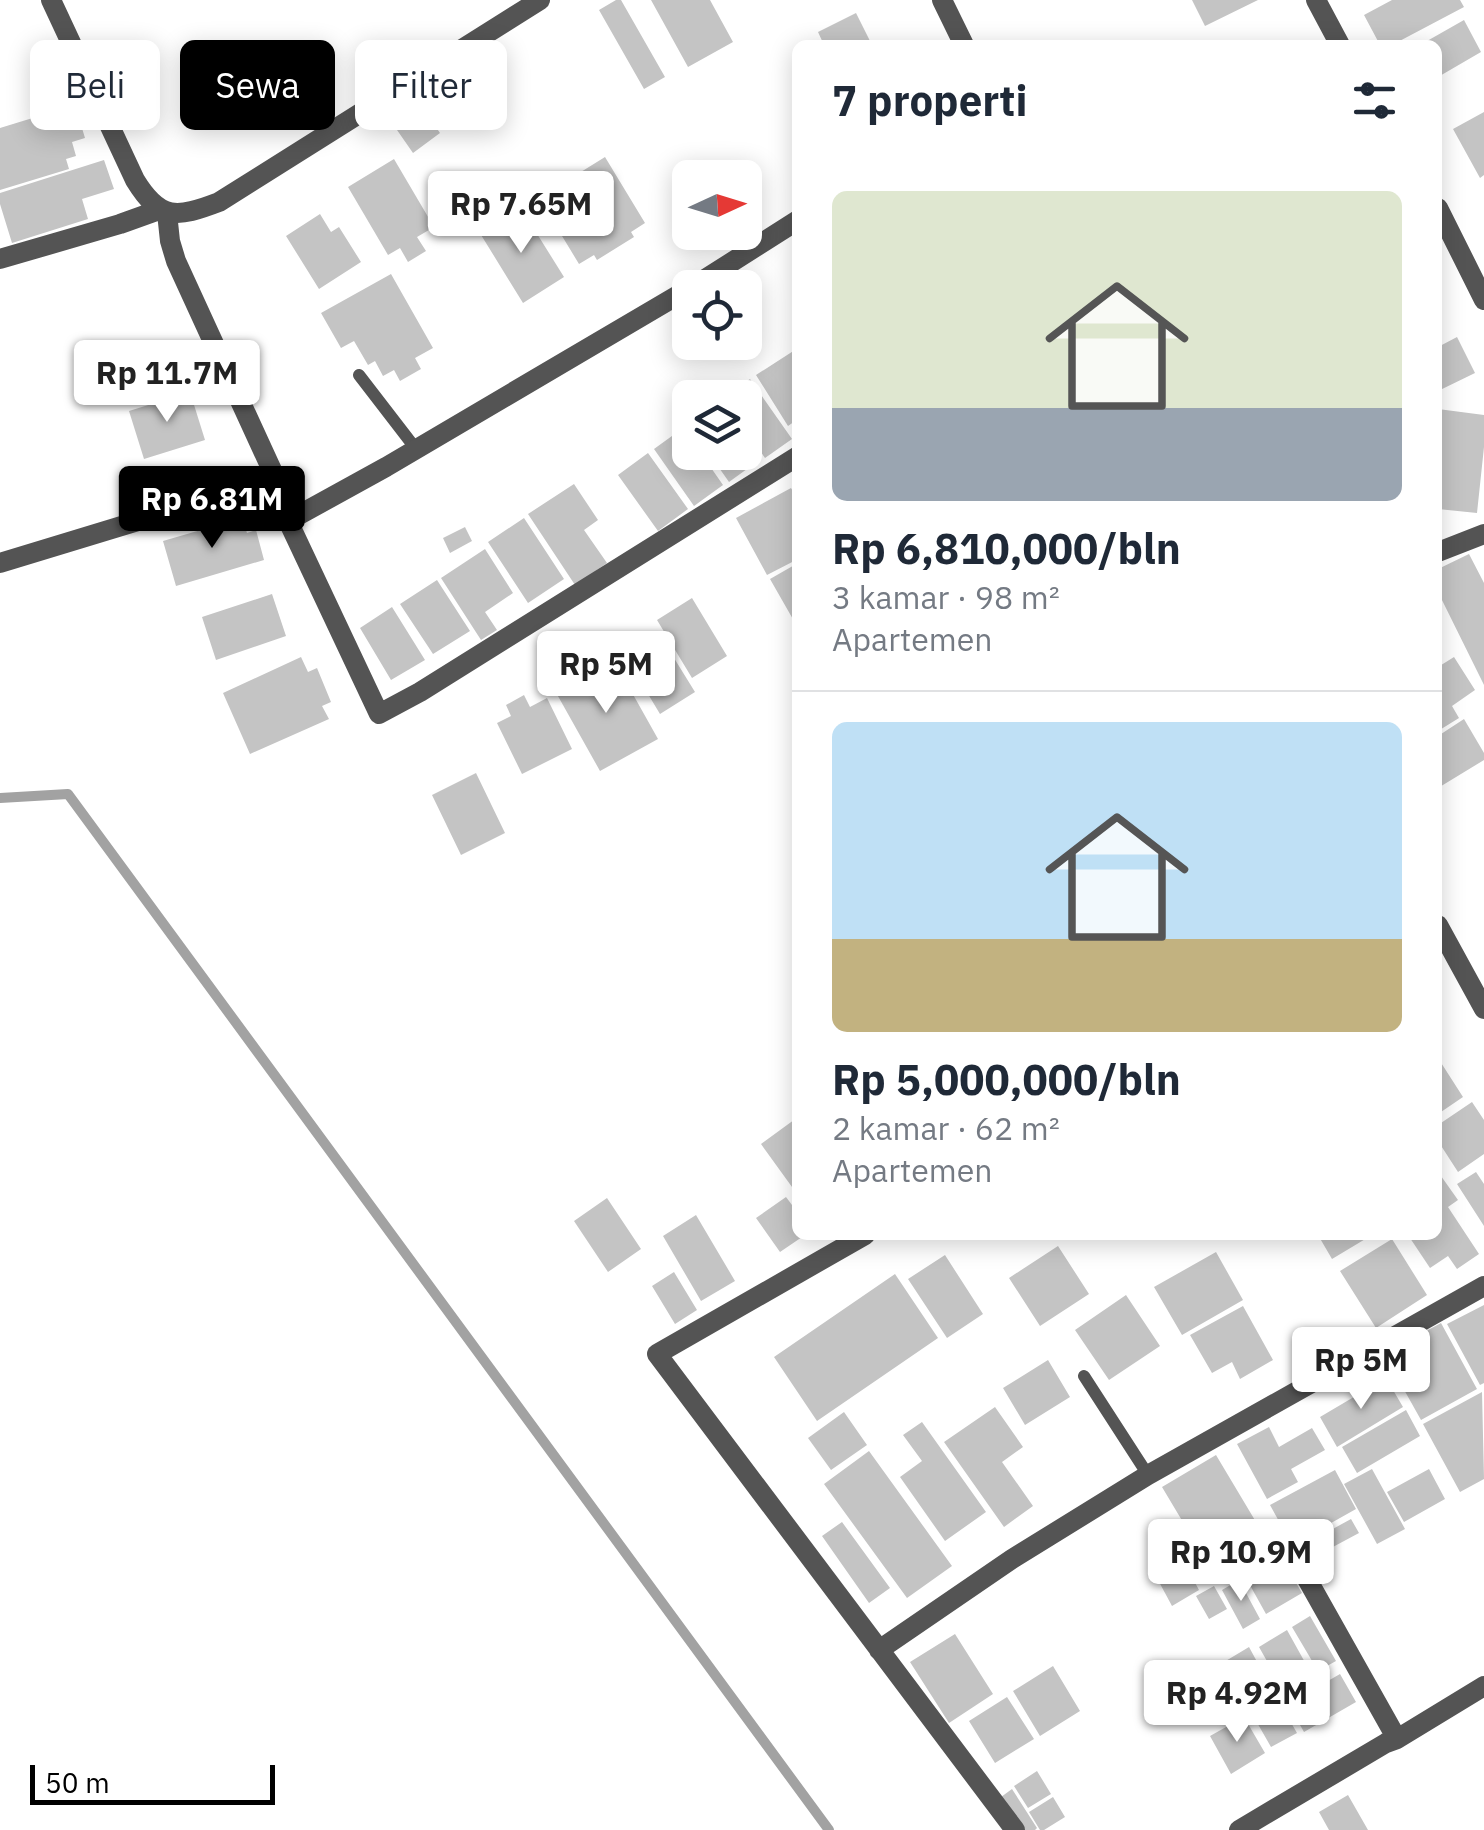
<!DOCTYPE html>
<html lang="id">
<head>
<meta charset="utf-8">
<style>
  body { margin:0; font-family:"IBM Plex Sans",sans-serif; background:#f2f2f3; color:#1f2937; height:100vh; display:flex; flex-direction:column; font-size:38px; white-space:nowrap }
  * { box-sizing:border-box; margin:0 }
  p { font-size:32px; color:#747a83 }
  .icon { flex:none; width:55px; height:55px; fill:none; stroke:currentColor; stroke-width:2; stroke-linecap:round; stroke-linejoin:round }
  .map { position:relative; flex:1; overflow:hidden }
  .sheet { position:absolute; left:792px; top:40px; width:650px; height:1200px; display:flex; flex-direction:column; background:#fff; border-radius:15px; box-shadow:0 5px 25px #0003 }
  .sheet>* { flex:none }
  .top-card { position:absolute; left:30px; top:40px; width:612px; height:90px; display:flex; gap:20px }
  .needle { width:65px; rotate:86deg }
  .tools { position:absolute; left:672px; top:160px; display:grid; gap:20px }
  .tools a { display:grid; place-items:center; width:90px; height:90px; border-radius:15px; background:#fff; box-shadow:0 5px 25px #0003; font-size:50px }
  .scale { position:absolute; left:30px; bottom:25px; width:245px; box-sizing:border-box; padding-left:10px; border:5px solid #000; border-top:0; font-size:28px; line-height:35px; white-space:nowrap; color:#000; -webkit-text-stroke:8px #fff; paint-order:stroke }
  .price { position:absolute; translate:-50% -85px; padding:0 22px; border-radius:10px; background:#fff; color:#222; font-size:32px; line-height:65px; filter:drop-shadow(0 2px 5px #0008) }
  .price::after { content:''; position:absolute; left:50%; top:60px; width:30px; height:22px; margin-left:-15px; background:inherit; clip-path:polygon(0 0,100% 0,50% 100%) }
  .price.current { background:#000; color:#fff }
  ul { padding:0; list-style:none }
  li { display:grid; align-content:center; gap:20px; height:530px; padding:0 40px }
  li+li { border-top:2px solid #e0e1e3 }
  li span { display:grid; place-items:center; height:310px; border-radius:15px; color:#555 }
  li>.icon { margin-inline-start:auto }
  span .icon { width:180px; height:180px; fill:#fffc; stroke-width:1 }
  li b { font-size:42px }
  h2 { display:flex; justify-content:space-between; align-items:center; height:120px; padding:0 40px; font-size:42px }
  .chip { padding:0 35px; border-radius:15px; background:#fff; box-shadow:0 5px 25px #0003; font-size:35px; line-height:90px }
  .chip.current { background:#000; color:#fff }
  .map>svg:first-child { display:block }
</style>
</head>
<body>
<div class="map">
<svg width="1484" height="1830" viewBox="0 0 1484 1830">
  <rect width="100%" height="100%" fill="#fff"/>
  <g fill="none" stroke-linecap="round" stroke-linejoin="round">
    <!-- stream -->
    <path stroke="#a2a2a2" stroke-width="10" d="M0,798L68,794L829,1830"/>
  </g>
  <!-- building -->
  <path fill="#c4c4c4" d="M616,0H621L665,77L644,89L599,10Z
    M651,0H710L733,42L688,67Z
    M1192,0H1258L1205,26Z
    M1392,0H1460L1464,7L1392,45H1380L1364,15Z
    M856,13L872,45H824L818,32Z
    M1464,20L1481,52L1438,77V45H1420Z
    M75,105L85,138L72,142L76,156L66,159L69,169L0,190V128Z
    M425,111L440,133L413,153L397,130Z
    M1484,112V175L1480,178L1453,129Z
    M605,157L645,223L631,232L634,237L597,260L594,255L579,264L539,198Z
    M394,159L434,227L417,237L426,251L408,262L400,248L388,255L348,187Z
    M104,160L114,189L82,199L88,219L12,243L0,204V193Z
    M509,210L520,227L529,221L564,277L523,303L478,230Z
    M320,214L331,232L339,227L361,262L319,289L286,236Z
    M391,274L433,348L415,358L421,369L400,381L394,370L383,376L375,361L368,365L354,341L341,348L321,313Z
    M1457,337L1475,373L1438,391V347Z
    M798,348V419L788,426L756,375Z
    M750,379L792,439L765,458L745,429V398H724Z
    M190,392L205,440L144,459L129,411Z
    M1438,409L1484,415V447L1477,513L1438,509Z
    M683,428L690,438V452H700L723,485L694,506L654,449Z
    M745,442L758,461L729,482L708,452H745Z
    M648,453L688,509L658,531L618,475Z
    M574,484L598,520L584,530L607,563L575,585L528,514Z
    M791,488L798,500V559L767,575L736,518Z
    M242,518L247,533L256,530L264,560L176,586L163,541Z
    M524,518L564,579L528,603L488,542Z
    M465,527L472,541L450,553L443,538Z
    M485,549L513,593L485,612L497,630L481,640L441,578Z
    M1469,554L1484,583V685L1438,592V569Z
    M798,563V628L770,579Z
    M437,580L470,631L433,654L400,604Z
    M272,594L286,636L216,660L202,617Z
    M692,598L727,656L692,678L657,620Z
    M392,607L425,660L391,680L360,628Z
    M661,637L695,692L660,714L627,659Z
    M301,657L308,672L317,668L331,702L322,706L329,719L250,754L223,693Z
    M1454,657L1475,690L1452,706L1459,718L1438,731V667Z
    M602,662L611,679L621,673L658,739L600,771L554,689Z
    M524,695L530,707L547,698L572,749L522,774L497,723L511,716L506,705Z
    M1464,719L1484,753V760L1438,788V736Z
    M476,773L505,833L461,855L432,795Z
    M1438,1058L1463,1097L1438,1114Z
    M1472,1102L1484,1120V1154L1458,1172L1438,1141V1125Z
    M798,1117V1183L792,1187L761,1144Z
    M1476,1172L1484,1184V1226L1457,1184Z
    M1441,1176L1458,1200L1448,1207L1479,1254L1457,1269L1448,1256L1430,1268L1408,1235H1438V1178Z
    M786,1197L798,1213V1235H805L780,1252L756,1218Z
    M607,1198L641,1249L608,1272L574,1221Z
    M696,1215L735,1281L701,1301L663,1236Z
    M1318,1235H1372L1332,1259Z
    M1392,1239L1427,1295L1376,1328L1340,1271Z
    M1058,1246L1089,1294L1040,1326L1009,1278Z
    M1216,1252L1243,1300L1182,1335L1154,1287Z
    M945,1255L983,1314L947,1338L908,1279Z
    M674,1272L697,1310L675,1324L652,1286Z
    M895,1274L938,1338L817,1421L774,1357Z
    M1126,1295L1160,1346L1109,1380L1075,1330Z
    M1484,1305V1383L1480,1385L1447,1324Z
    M1243,1306L1273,1360L1240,1379L1232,1362L1212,1373L1190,1335Z
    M1441,1323L1477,1389L1421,1420L1384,1354Z
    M1048,1360L1070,1397L1025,1425L1003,1388Z
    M1386,1378L1403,1407L1337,1447L1320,1417Z
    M1482,1392L1484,1479L1460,1492L1423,1424Z
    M995,1407L1023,1447L1002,1462L1033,1506L1004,1527L944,1442Z
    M1406,1410L1420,1436L1357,1473L1342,1447Z
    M844,1412L867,1445L831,1470L808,1438Z
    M922,1422L986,1512L945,1541L900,1477L922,1461L903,1435Z
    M1269,1427L1279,1447L1312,1428L1325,1450L1291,1469L1298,1482L1267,1499L1237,1444Z
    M869,1451L952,1566L907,1598L824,1484Z
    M1216,1455L1256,1522L1202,1554L1162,1487Z
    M1372,1469L1405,1529L1377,1544L1344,1484Z
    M1429,1469L1445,1499L1404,1522L1387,1492Z
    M1335,1470L1356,1509L1292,1545L1270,1505Z
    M1351,1519L1359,1533L1316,1556L1309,1542Z
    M842,1522L890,1588L869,1603L822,1536Z
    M1262,1528L1272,1545L1217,1577L1207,1560Z
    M1276,1549L1302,1593L1266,1614L1241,1569Z
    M1185,1564L1199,1590L1172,1606L1158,1580Z
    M1239,1580L1260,1619L1243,1629L1222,1590Z
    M1214,1586L1227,1609L1209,1619L1196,1596Z
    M1310,1616L1336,1661L1318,1671L1292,1627Z
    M1287,1630L1312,1675L1284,1691L1259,1647Z
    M955,1634L993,1694L949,1723L910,1662Z
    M1249,1647L1261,1669L1236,1683L1224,1662Z
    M1053,1666L1080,1711L1040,1736L1013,1691Z
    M1340,1674L1356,1702L1304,1732L1288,1704Z
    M1264,1676L1297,1733L1271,1747L1239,1691Z
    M1007,1697L1034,1739L995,1763L969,1721Z
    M1244,1717L1265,1753L1231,1774L1210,1736Z
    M1037,1771L1051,1794L1028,1808L1014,1786Z
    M1012,1789L1037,1828L1035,1830H1023L1001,1797Z
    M1348,1795L1368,1830H1329L1319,1812Z
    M1053,1797L1065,1817L1044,1830H1040L1029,1812Z"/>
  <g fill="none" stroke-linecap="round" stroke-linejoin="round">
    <!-- lane -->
    <path stroke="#545454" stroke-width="12" d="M359,375L416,449
      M1084,1376L1148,1475"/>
    <!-- street -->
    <path stroke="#545454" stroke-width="20" d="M51,0L135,180C160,221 177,218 219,202L540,0
      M942,0L964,45
      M1316,0L1340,45
      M1438,208L1484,300
      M167,213L170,241L176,261L276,479L288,521L379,714L420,692L798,456
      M0,259L120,224L159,210
      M691,288L798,220
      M288,521L386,467L690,288
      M1438,552L1484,534
      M0,563L276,479
      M1438,925L1484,1009
      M865,1235L657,1354L1015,1830
      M1293,1554L1397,1739
      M879,1650L1012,1559L1148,1475L1484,1286
      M1239,1830L1386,1743L1397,1739L1484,1686"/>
  </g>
</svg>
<div class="tools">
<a><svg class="needle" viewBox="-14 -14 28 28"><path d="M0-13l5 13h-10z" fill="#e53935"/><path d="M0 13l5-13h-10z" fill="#747a83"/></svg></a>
<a><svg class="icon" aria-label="locate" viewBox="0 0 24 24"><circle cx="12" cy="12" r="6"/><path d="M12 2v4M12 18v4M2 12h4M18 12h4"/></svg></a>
<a><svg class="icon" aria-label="layers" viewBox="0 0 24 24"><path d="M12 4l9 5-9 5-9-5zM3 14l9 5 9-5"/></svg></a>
</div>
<div class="scale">50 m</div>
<b class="price" style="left:521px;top:256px">Rp 7.65M</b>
<b class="price" style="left:167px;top:425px">Rp 11.7M</b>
<b class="price current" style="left:212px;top:551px">Rp 6.81M</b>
<b class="price" style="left:606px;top:716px">Rp 5M</b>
<b class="price" style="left:1361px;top:1412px">Rp 5M</b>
<b class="price" style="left:1241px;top:1604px">Rp 10.9M</b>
<b class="price" style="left:1237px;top:1745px">Rp 4.92M</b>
<div class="top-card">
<a class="chip">Beli</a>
<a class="chip current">Sewa</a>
<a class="chip">Filter</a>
</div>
<section class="sheet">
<h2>7 properti<svg class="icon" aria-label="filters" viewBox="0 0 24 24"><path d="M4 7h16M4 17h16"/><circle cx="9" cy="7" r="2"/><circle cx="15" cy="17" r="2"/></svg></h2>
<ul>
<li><span style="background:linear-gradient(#dfe7d0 70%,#9aa5b1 0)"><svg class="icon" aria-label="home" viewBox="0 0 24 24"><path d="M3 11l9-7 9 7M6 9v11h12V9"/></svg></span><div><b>Rp 6,810,000/bln</b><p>3 kamar · 98 m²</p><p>Apartemen</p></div></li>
<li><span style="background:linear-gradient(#bfe0f5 70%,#c2b280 0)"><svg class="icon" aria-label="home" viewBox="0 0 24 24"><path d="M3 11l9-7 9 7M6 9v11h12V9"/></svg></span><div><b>Rp 5,000,000/bln</b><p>2 kamar · 62 m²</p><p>Apartemen</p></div></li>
</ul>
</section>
</div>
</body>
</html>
